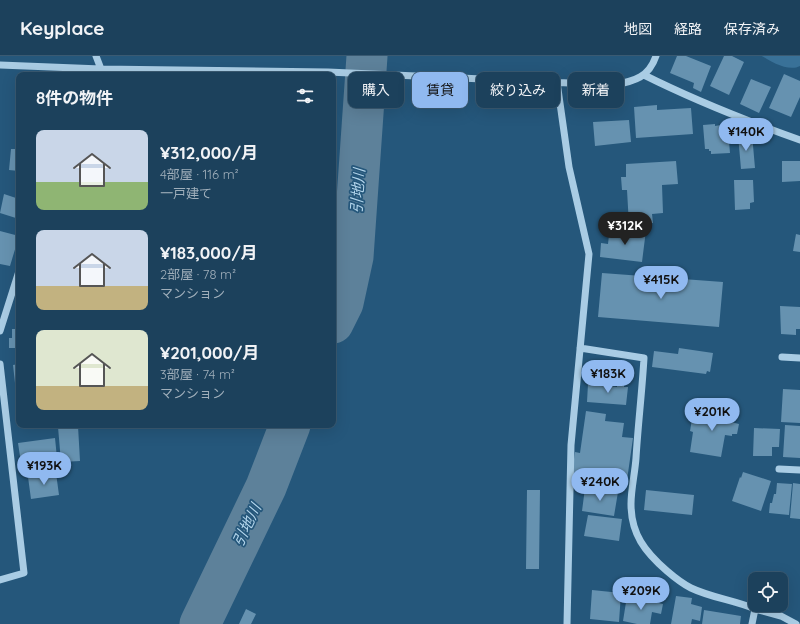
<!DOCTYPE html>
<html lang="ja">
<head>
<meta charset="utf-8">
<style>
  body { margin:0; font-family:Quicksand,"Noto Sans JP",sans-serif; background:#294c65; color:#f1f3f6; height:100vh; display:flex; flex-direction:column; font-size:15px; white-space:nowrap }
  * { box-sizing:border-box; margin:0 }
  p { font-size:13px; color:#a0afbb }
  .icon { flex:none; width:22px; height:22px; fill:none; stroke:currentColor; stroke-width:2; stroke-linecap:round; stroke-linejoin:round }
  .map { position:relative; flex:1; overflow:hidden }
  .panel { position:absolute; left:16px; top:16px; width:320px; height:356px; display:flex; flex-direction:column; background:#1c415c; border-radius:8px; box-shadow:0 4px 16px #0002,0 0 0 1px #3a5a72 }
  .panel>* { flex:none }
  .guide { position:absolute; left:348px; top:16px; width:380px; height:36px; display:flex; gap:8px }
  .tools { position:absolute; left:748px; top:516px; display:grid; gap:8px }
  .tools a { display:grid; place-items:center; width:40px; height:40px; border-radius:8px; background:#1c415c; box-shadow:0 4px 16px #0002,0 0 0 1px #3a5a72; font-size:20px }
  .price { position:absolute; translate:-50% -34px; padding:0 9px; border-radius:14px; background:#90b9f0; color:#111; font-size:13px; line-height:26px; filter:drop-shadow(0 1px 2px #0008) }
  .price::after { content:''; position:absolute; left:50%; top:24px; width:12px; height:9px; margin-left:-6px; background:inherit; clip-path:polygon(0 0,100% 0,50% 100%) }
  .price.selected { background:#222; color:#fff }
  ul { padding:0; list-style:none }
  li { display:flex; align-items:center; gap:12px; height:100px; padding:0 20px }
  li span { display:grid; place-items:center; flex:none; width:112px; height:80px; border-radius:8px; color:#555 }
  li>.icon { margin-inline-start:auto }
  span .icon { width:48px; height:48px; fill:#fffc; stroke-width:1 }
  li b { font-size:17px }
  h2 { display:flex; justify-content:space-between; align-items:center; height:48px; padding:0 20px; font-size:17px }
  .tag { padding:0 14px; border-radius:8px; background:#1c415c; box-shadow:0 4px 16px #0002,0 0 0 1px #3a5a72; font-size:14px; line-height:36px }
  .tag.selected { background:#90b9f0; color:#111 }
  header { display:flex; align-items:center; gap:24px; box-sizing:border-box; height:56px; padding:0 20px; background:#1c415c; border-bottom:1px solid #3a5a72 }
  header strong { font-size:19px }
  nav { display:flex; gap:22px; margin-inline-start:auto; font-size:14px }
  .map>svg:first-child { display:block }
</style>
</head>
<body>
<header>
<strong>Keyplace</strong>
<nav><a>地図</a><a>経路</a><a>保存済み</a></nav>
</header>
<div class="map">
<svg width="800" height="568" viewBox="0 0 800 568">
  <rect width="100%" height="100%" fill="#25577b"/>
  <!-- green -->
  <path fill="#397198" d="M762,0H800V10C789,16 771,6 762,0Z"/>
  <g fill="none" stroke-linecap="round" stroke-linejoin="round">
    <!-- river -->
    <path stroke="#5d819a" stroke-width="41" d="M333,267L343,247L353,201L367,0
      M200,568L266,431L290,369"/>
  </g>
  <!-- building -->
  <path fill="#6692b0" d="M677,0H686L711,10L701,36L693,32L694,27L670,17Z
    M724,0H732L744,6L729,39L710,30Z
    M784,18L800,25V41L791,61L769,52Z
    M751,23L771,31L759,57L740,48Z
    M657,49V54L691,52L693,78L636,82L634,51Z
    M629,64L631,86L595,90L593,66Z
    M715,68V70L721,69V75L728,74L730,97L711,98V95H709V93H705L703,69Z
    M752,78L755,112L741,113L738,79Z
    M11,93H19V115L9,114Z
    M676,105L678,128L662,129L663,157L652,158L653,167L629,169L627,134H622L621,121H626V108Z
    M782,105H800V125L782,126Z
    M734,124H753L754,146L750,147V153L735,154Z
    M19,131V163L0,157L4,138L16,142Z
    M629,172L646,174L642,206L600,201L601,187L608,188L609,179L627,181Z
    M0,175L19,180L10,210L0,208Z
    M796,178L800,179V196L793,195Z
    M602,217L723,226L719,271L598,261Z
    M780,250L800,251V273H796V279L781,278Z
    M12,273H19V292H9V282H12Z
    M679,292L713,297L710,316L707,315L706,318L652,311L654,295L678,298Z
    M19,308V327H15L13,309Z
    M587,312L598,313L597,327L586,326Z
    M617,327H624V331H628L626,349L587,346L588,328L617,331Z
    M783,333L800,334V367L781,366Z
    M705,350L727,354L726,357H729L727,365L739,368L737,378H732V380L725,379L721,401L690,396L693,376L690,375L692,363L700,364L701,359L704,360Z
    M586,355L606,358L605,365L624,367L622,381L633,382L626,431L571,424L575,396L580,397Z
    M785,369L800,370V402L783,401Z
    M78,370L80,405L61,406L58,371Z
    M754,372L780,373L779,391H772V400H753Z
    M55,382L57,402L21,407L18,387Z
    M743,416L771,425L761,455L732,445L740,421L741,422Z
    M56,417L59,439L31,443L28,421Z
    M777,427L792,428L789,459L769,457L770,447H772L774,438H776Z
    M793,427L800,428V463L790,462Z
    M585,432L618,436L614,460L582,455Z
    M527,434H540L539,513H526Z
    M646,434L694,439L692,459L644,454Z
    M588,459L622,463L619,485L584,480Z
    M592,534L621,537L619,566L590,563Z
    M627,540L663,548L661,558L652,556L650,568H637L623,565Z
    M676,540L692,542L691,548L702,551L700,565L692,563L691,568H671Z
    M246,553L256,558L251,568H239Z
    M704,554L741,560L740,568H702Z"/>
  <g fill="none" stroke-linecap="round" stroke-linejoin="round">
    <!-- minor -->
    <path stroke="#a9cce4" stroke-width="7" d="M96,0L101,13
      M0,9L101,13L328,16L614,29C635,25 649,21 656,0
      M644,19C694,44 747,65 800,84
      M557,26L569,111L589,198L571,389L567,568
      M0,275L19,215
      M580,292L644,302C642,336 638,369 636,402C635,417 631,433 631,448C631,478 645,496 667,515C674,521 683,528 691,532C712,542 734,544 755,553
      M782,301L800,302
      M0,308L24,517L0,524
      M779,413L800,414
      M752,568L755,553L781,560L796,568"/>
  </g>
  <g text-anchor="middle" stroke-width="3.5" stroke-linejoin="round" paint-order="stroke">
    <!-- water labels -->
    <g font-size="15" font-style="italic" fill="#b4d6ec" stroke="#25577b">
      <text transform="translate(358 135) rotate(-86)" y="5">引地川</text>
      <text transform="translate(247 469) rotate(-64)" y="5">引地川</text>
    </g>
  </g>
</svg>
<div class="tools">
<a><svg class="icon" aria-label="locate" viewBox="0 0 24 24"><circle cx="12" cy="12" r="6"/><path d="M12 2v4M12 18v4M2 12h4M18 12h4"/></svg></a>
</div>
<b class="price" style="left:746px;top:96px">¥140K</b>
<b class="price selected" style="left:625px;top:190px">¥312K</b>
<b class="price" style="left:661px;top:244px">¥415K</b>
<b class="price" style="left:608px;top:338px">¥183K</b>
<b class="price" style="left:712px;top:376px">¥201K</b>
<b class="price" style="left:44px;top:430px">¥193K</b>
<b class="price" style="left:600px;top:446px">¥240K</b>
<b class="price" style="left:641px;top:555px">¥209K</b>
<div class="guide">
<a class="tag">購入</a>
<a class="tag selected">賃貸</a>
<a class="tag">絞り込み</a>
<a class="tag">新着</a>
</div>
<section class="panel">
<h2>8件の物件<svg class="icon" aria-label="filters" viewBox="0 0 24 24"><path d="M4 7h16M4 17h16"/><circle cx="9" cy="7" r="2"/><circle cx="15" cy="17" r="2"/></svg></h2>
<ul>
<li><span style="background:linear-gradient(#c9d6e8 65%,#8fb573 0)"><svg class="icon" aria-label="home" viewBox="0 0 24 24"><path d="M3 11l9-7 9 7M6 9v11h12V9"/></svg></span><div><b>¥312,000/月</b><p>4部屋 · 116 m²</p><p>一戸建て</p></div></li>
<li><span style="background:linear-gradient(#c9d6e8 70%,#c2b280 0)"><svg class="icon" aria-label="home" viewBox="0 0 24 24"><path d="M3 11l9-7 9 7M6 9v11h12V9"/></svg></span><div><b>¥183,000/月</b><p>2部屋 · 78 m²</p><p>マンション</p></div></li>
<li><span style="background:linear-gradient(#dfe7d0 70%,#c2b280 0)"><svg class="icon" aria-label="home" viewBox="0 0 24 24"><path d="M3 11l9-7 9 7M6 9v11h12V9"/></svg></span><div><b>¥201,000/月</b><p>3部屋 · 74 m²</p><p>マンション</p></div></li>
</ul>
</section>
</div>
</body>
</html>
